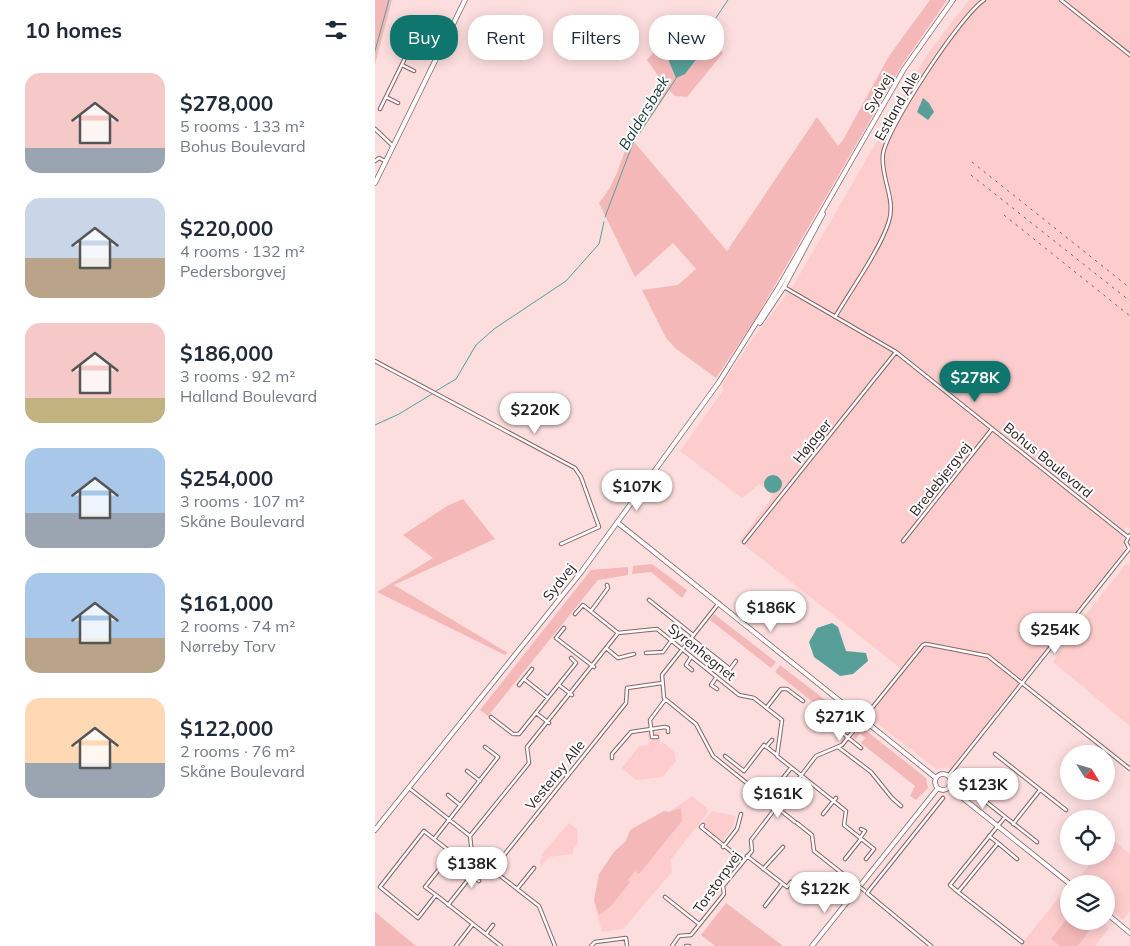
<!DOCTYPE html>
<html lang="en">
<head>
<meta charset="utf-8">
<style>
  body { margin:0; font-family:Mulish,sans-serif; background:#f6f6f7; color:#1f2937; height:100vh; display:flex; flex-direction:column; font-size:19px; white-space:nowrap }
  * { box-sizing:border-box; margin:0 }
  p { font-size:16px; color:#747a83 }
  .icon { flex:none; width:28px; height:28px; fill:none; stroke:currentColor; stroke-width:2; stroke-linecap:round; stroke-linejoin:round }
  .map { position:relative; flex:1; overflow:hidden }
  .details { display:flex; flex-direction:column; background:#fff; width:375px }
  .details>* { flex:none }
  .guide { position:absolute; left:15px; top:15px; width:475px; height:45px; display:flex; gap:10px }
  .needle { width:32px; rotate:127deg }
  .buttons { position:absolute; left:685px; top:745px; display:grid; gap:10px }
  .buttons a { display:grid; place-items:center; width:55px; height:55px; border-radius:50%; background:#fff; box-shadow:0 2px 12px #0003; font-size:25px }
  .price { position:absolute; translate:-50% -42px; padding:0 11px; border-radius:18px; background:#fff; color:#222; font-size:16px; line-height:32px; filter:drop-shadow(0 1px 2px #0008) }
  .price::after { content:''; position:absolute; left:50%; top:30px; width:15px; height:11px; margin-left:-8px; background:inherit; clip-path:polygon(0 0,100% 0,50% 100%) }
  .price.active { background:#0f766e; color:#fff }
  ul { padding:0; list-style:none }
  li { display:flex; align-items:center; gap:15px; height:125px; padding:0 25px }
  li span { display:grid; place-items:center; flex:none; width:140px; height:100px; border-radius:15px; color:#555 }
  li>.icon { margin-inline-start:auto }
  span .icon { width:60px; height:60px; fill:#fffc; stroke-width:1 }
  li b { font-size:21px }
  h2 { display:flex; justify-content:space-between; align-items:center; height:60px; padding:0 25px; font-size:21px }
  .chip { padding:0 18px; border-radius:20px; background:#fff; box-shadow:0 2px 12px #0003; font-size:18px; line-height:45px }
  .chip.active { background:#0f766e; color:#fff }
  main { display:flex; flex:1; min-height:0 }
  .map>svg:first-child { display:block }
</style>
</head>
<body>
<main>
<section class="details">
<h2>10 homes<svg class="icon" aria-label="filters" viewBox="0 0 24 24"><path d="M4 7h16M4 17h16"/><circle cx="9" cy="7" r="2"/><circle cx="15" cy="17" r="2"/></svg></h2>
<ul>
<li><span style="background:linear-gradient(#f6c9c9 75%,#9aa5b1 0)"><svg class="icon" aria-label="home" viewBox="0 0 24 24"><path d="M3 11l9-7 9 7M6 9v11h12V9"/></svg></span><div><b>$278,000</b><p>5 rooms · 133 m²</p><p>Bohus Boulevard</p></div></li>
<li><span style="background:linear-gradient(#c9d6e8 60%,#b9a48a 0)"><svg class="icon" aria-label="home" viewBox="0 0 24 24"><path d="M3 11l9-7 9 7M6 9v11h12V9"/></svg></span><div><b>$220,000</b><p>4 rooms · 132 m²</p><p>Pedersborgvej</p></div></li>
<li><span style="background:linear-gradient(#f6c9c9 75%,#c2b280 0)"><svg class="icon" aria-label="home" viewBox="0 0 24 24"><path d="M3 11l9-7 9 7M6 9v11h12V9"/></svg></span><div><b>$186,000</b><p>3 rooms · 92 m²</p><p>Halland Boulevard</p></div></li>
<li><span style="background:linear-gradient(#a9c7e8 65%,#9aa5b1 0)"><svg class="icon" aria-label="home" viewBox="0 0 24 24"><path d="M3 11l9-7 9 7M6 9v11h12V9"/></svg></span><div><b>$254,000</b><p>3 rooms · 107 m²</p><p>Skåne Boulevard</p></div></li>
<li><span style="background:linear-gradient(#a9c7e8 65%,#b9a48a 0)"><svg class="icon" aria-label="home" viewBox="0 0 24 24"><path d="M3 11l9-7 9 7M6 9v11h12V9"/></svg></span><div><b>$161,000</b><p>2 rooms · 74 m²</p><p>Nørreby Torv</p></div></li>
<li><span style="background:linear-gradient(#ffd9b3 65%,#9aa5b1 0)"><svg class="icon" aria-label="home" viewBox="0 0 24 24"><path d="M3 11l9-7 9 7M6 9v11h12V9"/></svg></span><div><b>$122,000</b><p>2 rooms · 76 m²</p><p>Skåne Boulevard</p></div></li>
</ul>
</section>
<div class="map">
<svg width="755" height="946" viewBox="0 0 755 946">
  <rect width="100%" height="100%" fill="#fddede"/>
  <!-- built -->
  <path fill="#fdcdce" d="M594,0H755V529L750,527L748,552L576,768L561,769L494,717L529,671L364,541L398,496L385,484L367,498L305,451L349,389L346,386L374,344L418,286L553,53Z
    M751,564L755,565V726L678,662L691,640Z
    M284,732L285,744L289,743L300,753L301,761L288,777L261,780L247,768L264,746L274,745L273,733Z
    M317,796L333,809L332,814L296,859L297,872L248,929L227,932L219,901L224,874L239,852L251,841L255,830L289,811L294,812Z
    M337,811L361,816L358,826L347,841L331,828L330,824L326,825Z
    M194,823L202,829L203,843L198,850V854L174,857L166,866L165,860L168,857L166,855Z
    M735,838L755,854V910L748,920L731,907V884L700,883L721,856H731V843Z
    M688,892L694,896V921H726L734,928L720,946H645Z"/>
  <!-- green -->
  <path fill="#f4b8b9" d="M0,0H17L0,65Z
    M555,0H572L527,65L381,318L341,378L300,348L291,338L267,290L303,285L321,269L298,243L260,277L224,203C240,185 245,162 254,141C263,121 278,102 289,84L272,60L309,18L348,53L312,97L300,96L294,90L259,142L352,251L442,117L463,146L468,140L514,56Z
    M88,499L120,539L19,585L133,653L130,655L2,592L58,558L28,535L72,506Z
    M277,564L312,590L307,598L276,572L257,574L258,566Z
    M253,567V575L223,580L113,716L105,710L216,570Z
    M339,614L401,662L396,668L335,620Z
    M405,665L458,706L452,713L400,672Z
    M485,726L551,778L553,788L541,800L535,796L540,786L486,743L490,738L485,733L481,739L477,738Z
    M306,808L307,821L264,874L260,871L253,880L255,882L236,906L224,915L219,901L224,874L239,852L251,841L255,830L289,811L294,812Z
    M351,903L408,946H340L326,935Z
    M0,912L41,946H0Z
    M694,916V921H707L716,928L703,946H685L676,939Z"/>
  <!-- water -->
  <path fill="#589f99" d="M329,42L335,48L332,55L320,61L310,74L301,78L293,59C303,47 312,42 329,42Z
    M548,98L554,103L559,112L553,120L542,112Z
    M389 484a9 9 0 1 1 18 0a9 9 0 1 1-18 0Z
    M457,623L463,627L471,651L491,653L493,661L478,674L465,676L439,657L434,642L442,628Z"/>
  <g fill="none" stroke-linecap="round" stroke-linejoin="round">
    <!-- stream -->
    <path stroke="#589f99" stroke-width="1" d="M324,43L353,0
      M0,51L14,0
      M230,217L258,143L302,77
      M61,391L81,379L101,345L119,329L191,281L224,244L229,222
      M0,425L24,414L57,394"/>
    <defs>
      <path id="minor" d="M686,0L755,55
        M19,37L60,59
        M27,65L39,71
        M11,97L23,103
        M5,109L35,48
        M0,129L18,146
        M0,161L4,158L10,161
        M409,287L521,352L753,537
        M460,317C476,290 506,248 514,221C521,198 505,177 508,154C512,127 586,15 609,0
        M0,361L200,468L206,477L224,527L186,544
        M528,541L617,429
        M369,542L521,352
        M754,548L751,542L755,535
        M274,600L318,635
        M344,603L287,675L289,698L321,724L338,756L394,801
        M216,611L233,588L232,585
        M200,614L208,605L243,633
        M189,628L181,638L219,667
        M316,638L355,669L361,661
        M231,648L243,658L259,654
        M271,653L288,652L296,641
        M316,657L311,665L317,670
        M341,678L336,685L342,689
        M149,679L173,698
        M144,685L157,669
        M184,685L197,695
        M392,707L406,689H412L428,701
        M161,713L174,723
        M116,717L138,734H144L201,663L196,658
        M455,723L486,748
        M282,737H277L275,720L290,700
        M391,747L397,740
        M463,747L496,772L517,798L526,806
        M620,754L691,810
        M350,756L369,771L389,745L402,755
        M237,758V754L256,732L290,727L293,728V732
        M92,771L105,781
        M573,776L754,549
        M34,788L95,836L97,854L164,906L180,946
        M596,790L662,842
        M397,792L416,768
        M73,795L85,805
        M408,799L441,756L467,745L548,645L551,644L613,656L755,769
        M396,803L420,822
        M421,803L436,783
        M448,814L461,798
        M422,823L437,835L439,851L478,882
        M638,824L665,790
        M328,825L326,827L368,861
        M95,836L154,763L152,747L243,633L282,629L364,695L379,698L407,720L402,756L471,811L469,825L499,849L491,859
        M614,836L623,843L583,892L647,942
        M485,838L490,831L486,829
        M59,839L77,853L50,887L61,895L43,918L5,887L49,831L59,839L123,757L110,747
        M623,843L642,859
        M348,847L362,829L366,814
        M372,856L412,887L416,882
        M470,859L486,839
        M388,869L408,847
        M117,870L251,703L252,688L287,683
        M97,875L104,881
        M142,889L159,868
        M583,892L575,885L630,817
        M492,893L568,798
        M492,893L556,946
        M61,895L126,946
        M290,897L324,924
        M73,905L107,862
        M390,906L407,884
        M111,934L118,925
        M81,946L98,924
        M216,946L220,942L251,938L252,946
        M297,946L304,936L316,935L349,894L348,886L377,851L376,840L406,801
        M311,946H314"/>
      <path id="tertiary" d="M0,183L90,0
        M243,523L561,778
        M560 782a8 8 0 1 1 16 0a8 8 0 1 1-16 0Z
        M574,787L695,884
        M731,913L755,933
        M437,946L563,788"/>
      <path id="secondary" d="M385,323L409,287L448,214
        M0,830L207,571L344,382L405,285L529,69L578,0"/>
    </defs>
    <!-- minor casing -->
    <use href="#minor" stroke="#866465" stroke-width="4.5"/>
    <!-- tertiary casing -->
    <use href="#tertiary" stroke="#866465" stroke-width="5.5"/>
    <!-- secondary casing -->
    <use href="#secondary" stroke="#866465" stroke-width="5.5"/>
    <!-- minor -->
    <use href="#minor" stroke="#fff" stroke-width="2.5"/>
    <!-- tertiary -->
    <use href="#tertiary" stroke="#fff" stroke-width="4"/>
    <!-- secondary -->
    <use href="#secondary" stroke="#fff" stroke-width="4"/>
    <!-- rail -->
    <path stroke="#725f5f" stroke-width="1" stroke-dasharray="2.5 5" stroke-linecap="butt" d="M597,162L755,288
      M596,175L755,301
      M629,215L755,316"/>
    <defs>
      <path id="minor-bridge" d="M478,882L490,891"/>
    </defs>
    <!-- minor-bridge casing -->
    <use href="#minor-bridge" stroke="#866465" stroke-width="4.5" stroke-linecap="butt"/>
    <!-- minor-bridge -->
    <use href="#minor-bridge" stroke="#fff" stroke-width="2.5"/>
  </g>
  <g text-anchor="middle" stroke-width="4" stroke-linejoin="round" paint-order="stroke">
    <!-- street labels -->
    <g font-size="14" fill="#2e2020" stroke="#fff">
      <text transform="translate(503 93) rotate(-60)" y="5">Sydvej</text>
      <text transform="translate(522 106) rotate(-61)" y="5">Estland Alle</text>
      <text transform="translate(437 441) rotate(-51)" y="5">Højager</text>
      <text transform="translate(673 460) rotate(39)" y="5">Bohus Boulevard</text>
      <text transform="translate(565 479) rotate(-52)" y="5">Bredebjergvej</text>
      <text transform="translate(184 582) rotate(-52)" y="5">Sydvej</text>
      <text transform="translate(327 652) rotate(39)" y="5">Syrenhegnet</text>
      <text transform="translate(180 775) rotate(-51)" y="5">Vesterby Alle</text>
      <text transform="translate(342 882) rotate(-55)" y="5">Torstorpvej</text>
    </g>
    <!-- water labels -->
    <g font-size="15" font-style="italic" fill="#133734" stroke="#fff">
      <text transform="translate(269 113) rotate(-59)" y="5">Baldersbæk</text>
    </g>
  </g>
</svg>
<div class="buttons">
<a><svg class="needle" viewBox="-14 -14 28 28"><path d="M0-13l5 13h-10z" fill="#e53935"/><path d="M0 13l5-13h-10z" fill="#747a83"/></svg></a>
<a><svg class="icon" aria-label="locate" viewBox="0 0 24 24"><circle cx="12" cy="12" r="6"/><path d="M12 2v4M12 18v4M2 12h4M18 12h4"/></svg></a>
<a><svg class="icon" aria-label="layers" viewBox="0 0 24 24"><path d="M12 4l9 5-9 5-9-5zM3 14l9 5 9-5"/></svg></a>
</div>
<b class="price active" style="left:600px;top:403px">$278K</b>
<b class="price" style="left:160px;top:435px">$220K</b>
<b class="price" style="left:262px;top:512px">$107K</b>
<b class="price" style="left:396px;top:633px">$186K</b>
<b class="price" style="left:680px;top:655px">$254K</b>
<b class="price" style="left:465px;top:742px">$271K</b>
<b class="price" style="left:608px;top:810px">$123K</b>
<b class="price" style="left:403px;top:819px">$161K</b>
<b class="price" style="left:97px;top:889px">$138K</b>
<b class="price" style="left:450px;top:914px">$122K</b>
<div class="guide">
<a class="chip active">Buy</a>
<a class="chip">Rent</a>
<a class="chip">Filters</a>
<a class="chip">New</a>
</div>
</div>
</main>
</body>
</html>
